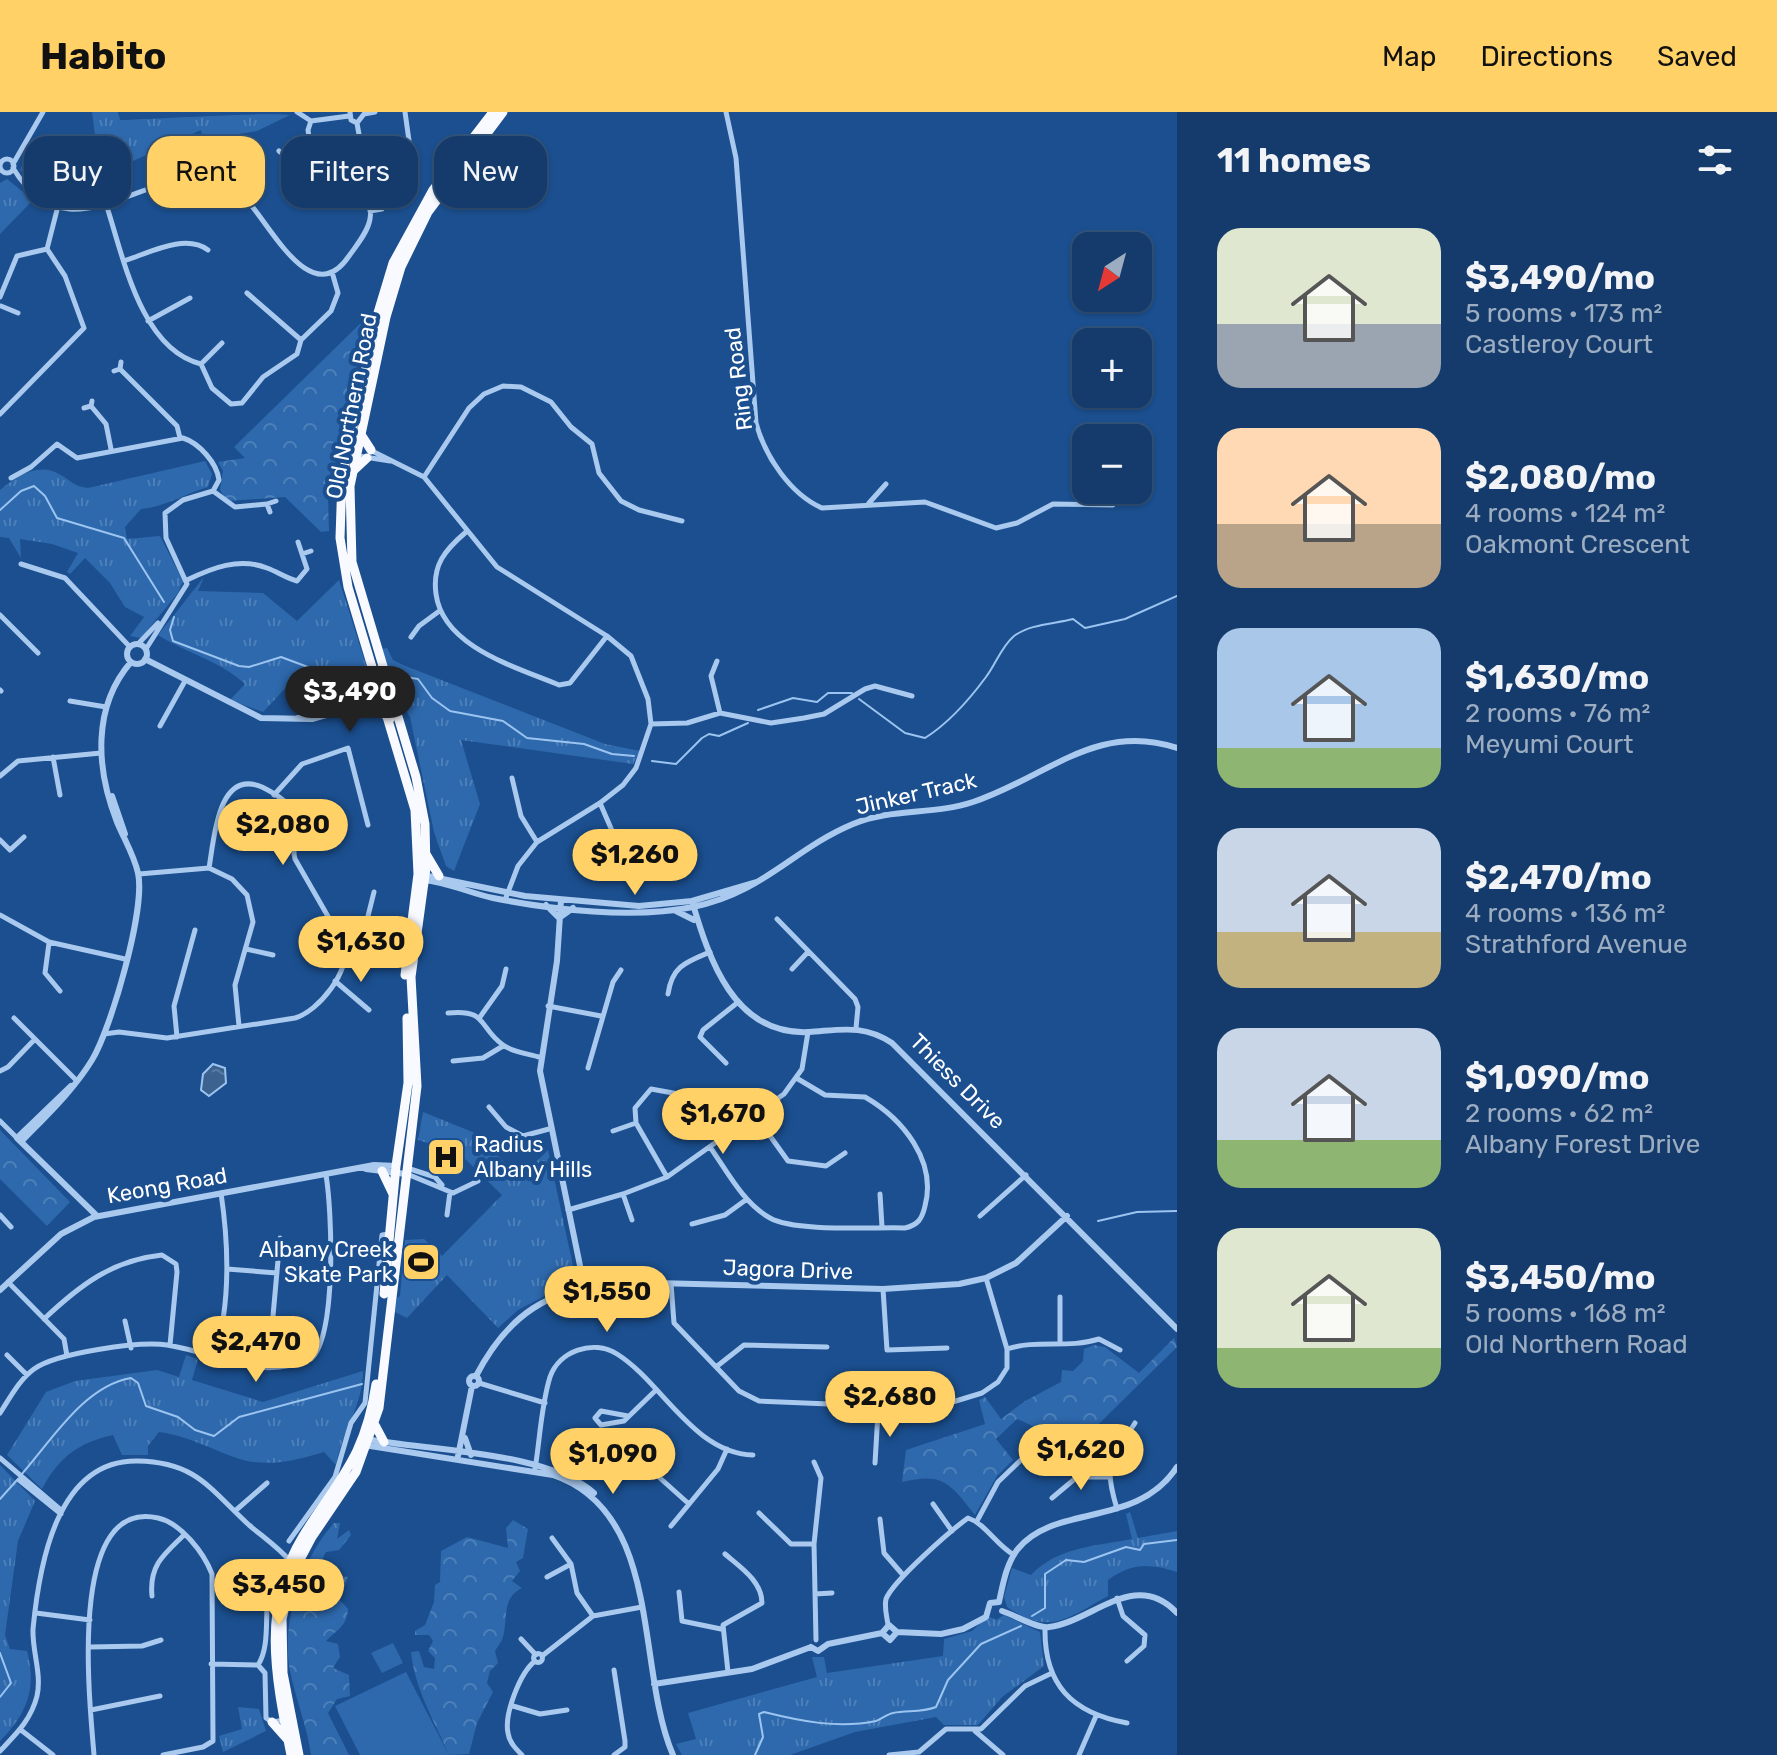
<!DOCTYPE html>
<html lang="en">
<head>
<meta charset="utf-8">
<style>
  body { margin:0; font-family:Rubik,sans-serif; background:#1d4271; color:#f1f3f6; height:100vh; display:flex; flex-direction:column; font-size:30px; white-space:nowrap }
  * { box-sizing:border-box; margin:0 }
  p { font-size:26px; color:#9dadc1 }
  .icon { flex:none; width:44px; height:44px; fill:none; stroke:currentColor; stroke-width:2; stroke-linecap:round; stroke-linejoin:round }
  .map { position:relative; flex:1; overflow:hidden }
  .details { display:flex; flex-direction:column; background:#143b6b; width:600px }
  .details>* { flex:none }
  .banner { position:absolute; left:24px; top:24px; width:760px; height:72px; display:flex; gap:16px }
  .needle { width:52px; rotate:216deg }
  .fabs { position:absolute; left:1072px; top:120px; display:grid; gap:16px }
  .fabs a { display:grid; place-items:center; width:80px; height:80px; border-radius:16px; background:#143b6b; box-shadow:0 2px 6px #0004,0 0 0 2px #33557e; font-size:40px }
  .price { position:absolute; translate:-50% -68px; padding:0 18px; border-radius:28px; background:#ffd166; color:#111; font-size:26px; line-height:52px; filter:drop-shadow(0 2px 4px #0008) }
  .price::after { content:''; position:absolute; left:50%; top:48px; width:24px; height:18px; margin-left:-12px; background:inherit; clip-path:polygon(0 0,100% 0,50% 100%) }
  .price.current { background:#222; color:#fff }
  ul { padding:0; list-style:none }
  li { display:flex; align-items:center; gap:24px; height:200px; padding:0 40px }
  li span { display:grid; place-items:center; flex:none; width:224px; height:160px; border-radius:24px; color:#555 }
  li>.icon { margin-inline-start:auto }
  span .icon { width:96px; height:96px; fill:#fffc; stroke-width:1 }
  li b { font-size:34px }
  h2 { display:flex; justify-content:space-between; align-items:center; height:96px; padding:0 40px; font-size:34px }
  .pill { padding:0 28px; border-radius:24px; background:#143b6b; box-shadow:0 2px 6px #0004,0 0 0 2px #33557e; font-size:28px; line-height:72px }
  .pill.current { background:#ffd166; color:#111 }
  header { display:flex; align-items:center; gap:48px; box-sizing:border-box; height:112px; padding:0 40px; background:#ffd166; color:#111 }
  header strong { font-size:38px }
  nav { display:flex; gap:44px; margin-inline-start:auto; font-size:28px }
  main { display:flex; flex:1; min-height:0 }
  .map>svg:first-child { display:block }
</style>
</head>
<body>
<header>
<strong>Habito</strong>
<nav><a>Map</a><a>Directions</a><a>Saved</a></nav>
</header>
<main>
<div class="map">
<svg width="1177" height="1643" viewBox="0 0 1177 1643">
  <defs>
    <pattern id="forest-crowns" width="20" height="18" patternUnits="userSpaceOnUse" patternTransform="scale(2)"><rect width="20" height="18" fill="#2e69ad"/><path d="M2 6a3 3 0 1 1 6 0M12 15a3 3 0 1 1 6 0" fill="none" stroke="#4d80b9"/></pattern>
    <pattern id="park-tufts" width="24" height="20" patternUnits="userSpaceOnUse" patternTransform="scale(2)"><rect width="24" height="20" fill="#2e69ad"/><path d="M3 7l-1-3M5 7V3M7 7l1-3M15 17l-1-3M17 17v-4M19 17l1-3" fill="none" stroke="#4d80b9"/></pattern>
    <pattern id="water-ripples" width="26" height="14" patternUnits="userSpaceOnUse" patternTransform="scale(2)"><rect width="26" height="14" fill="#3c6290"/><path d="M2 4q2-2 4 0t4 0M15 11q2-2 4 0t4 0" fill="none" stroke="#597aa1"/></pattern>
  </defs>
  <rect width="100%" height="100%" fill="#1b4f8f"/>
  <!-- grass -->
  <path fill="#2e69ad" d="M393,1531L403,1551L382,1561L371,1541Z
    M406,1560L449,1643H360L335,1594Z"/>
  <!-- forest -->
  <path fill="url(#forest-crowns)" d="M368,204L328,384L329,419L321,420L285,385L227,389L220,378L223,359L218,350L245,346L234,335Z
    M0,1018L70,1090L47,1114L0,1067Z
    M1174,1226L1177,1235L1060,1350C1054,1327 1038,1315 1017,1307L996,1327L1013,1348L997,1364L975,1403C950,1371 943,1360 902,1370L906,1338L985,1312L979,1288L985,1285L1001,1307L1025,1289L1061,1270L1062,1258L1073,1259L1083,1249L1084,1237L1094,1233L1105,1235L1139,1261Z
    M513,1408L528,1417L523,1446L516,1450L520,1459L512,1469L522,1476C500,1487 509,1509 502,1528C500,1532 497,1535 495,1539L498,1551L490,1559L487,1571L493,1580L477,1611L469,1642L449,1643C434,1608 415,1578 411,1540L419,1539L424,1555L434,1557L435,1546L428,1539L433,1529L429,1523H415V1519L425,1513L434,1490L435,1473L440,1470L441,1439L467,1425L508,1436L506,1416Z
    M334,1411H340L337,1427L349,1418L351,1423L339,1438L326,1440L318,1455L303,1470L304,1479L313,1488L324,1477L331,1462L348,1465L340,1488L348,1497C347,1515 335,1519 326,1529L338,1532L340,1545L333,1556L349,1563L350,1584L337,1587L328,1601L349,1643H311C307,1614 296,1588 290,1559C281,1509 301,1448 334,1411Z"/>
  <!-- park -->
  <path fill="url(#park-tufts)" d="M92,0H118L120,8C154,7 266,0 290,3L257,19L212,26L213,60H209L201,18L98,65L47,82L20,58L30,35L45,46L95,23Z
    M7,67L33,88L0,122V71Z
    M205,349L212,362L208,375C185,382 164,395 141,397L125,415L127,427L160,424L183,469L178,481L141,526L130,524L144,505L125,495L110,471L85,446L70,462L67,460L78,441L52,432L20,427L21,446L9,426L0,425V378C16,365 38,350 59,362C70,368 75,375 88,376Z
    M204,465L198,479L263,481L297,509L339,468L372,572L321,591L294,567L263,600L230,588L245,572C219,548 188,542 158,523Z
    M387,536L393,548L403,553L605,632L640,639L633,652L461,628L480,692L454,759L446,754L434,720L410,605L399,588L382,537Z
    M423,1000L475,1021L520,1066L548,1038L575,1163L569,1171L518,1198L498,1216L447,1163L407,1206L395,1200L397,1186L400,1184L405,1128L424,1127L442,1144L502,1083L459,1041L418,1028Z
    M186,1243L198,1247L192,1268L263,1290L363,1259C363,1293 342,1320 336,1353L324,1340C298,1348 270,1355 243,1348C214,1339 190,1324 159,1320L148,1334V1343H122L113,1323C78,1331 59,1345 42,1377L7,1343L46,1280L75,1269L157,1258L179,1265Z
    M0,1353L35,1389L18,1429L5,1523L10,1537L27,1539C37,1577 27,1601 0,1629Z
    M1130,1400L1138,1426L1177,1419V1460C1150,1451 1131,1451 1108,1468V1484C1069,1505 1050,1525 1007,1495L1004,1485L1012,1456L1031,1463C1057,1435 1096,1434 1132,1427L1126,1402Z
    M1004,1503L1040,1520L1044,1554L1002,1585L978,1613H944L936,1605L855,1620L790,1643H682L676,1632L696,1627L688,1601L817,1565L812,1545H824L827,1561L943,1544L944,1527L972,1519L988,1504L996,1508Z
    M238,1595L259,1597L266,1619L223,1640L219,1624L242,1617Z"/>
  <!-- water -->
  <path fill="url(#water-ripples)" stroke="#9cc4f0" stroke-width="2" d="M213,952L225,956L226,971L209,984L201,978L203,962Z"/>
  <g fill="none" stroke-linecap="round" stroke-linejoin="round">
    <!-- stream -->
    <path stroke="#9cc4f0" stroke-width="2" d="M0,398L21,379L34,374L45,384L57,406L124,426L164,490
      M174,505L170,518L173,529L239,554L249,555L281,545L359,574
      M400,564L418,567L432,586L450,599L503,609L527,626L584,632L612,642L634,644
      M859,587L905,621L925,626C949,611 969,588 986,565C996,552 1001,535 1014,524C1030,512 1054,512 1073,507L1085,516L1125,507L1177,484
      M758,598L793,586L817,590L828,581H852
      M652,649L676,652L702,626L709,622L719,624L748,611
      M1098,1109L1137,1100L1177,1099
      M21,1363C52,1328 84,1274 131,1266L138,1271L146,1294L178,1305L195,1318L214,1324L239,1305L362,1272
      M0,1387L17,1368
      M1032,1504L1045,1496V1462L1066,1448L1084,1450L1126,1435L1140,1438L1144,1432L1177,1428
      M0,1541L11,1571L0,1585
      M755,1643L763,1625L759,1602L764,1600C800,1609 838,1617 876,1609C882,1607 887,1602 893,1601C908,1598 920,1601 936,1595L948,1568L981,1532L1021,1514"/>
    <!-- minor -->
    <path stroke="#a9c9ee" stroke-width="5" d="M297,0L311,9L349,4
      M350,0L351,8L357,11L364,2L375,0
      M405,0L412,50
      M726,0L736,46L756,311C765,344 790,382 822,396L925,390L996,416L1017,411L1053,392L1113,393
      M311,9L308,18L317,80
      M279,39L293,51L312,50
      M0 54a7 7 0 1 1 14 0a7 7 0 1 1-14 0Z
      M13,52L43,0
      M13,56C66,143 131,65 200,67C213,67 229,73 240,81C266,102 309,203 349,144C356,134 368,120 370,107C374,82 361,37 357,11
      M106,92C123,143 140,237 201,252L212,276L231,292L242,291L263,265L297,242L301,228L331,199L338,181L332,160
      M370,99L382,97
      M47,137L58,94
      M124,149C149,141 185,121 208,138
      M247,181L301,228
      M0,185L17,144L47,137
      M1,194L18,201
      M148,209L190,186
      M201,252L222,231
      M120,257L177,314L180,326
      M114,259L120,257L121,250
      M91,294L106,312L111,337
      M84,296L91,294L92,289
      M0,302L84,216L65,164L47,137
      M370,338L424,365L497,455L607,524L631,544L648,587L651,612L636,656L623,673L600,691L537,730L518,754L505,788
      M346,342L390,349
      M424,365L469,296L484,282L503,274L521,275L551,290L571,315L592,332L599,361L621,389L639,398L682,409
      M11,366L31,355L57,332L77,346L183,326C199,331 217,351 219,368L213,379L183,388L165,401L166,426L187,472L146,537
      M213,379L235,395L267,392
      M869,391L886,372
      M270,400L267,392L276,389
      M466,420C445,438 432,453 436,482C443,535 516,555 559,573L570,571L607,524
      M302,442L311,439
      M21,452L65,466L130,535
      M187,468C212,456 239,445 267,456C278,460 286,466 297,469L307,457L298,430
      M0,503L38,541
      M411,525L419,514L438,500
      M138,532L158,511
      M717,549L711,564L720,601
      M0,578L1,579
      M70,589L106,595
      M651,612L687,611L720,601L771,611L804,606L824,602L865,577L875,574L912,584
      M160,614L185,569
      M53,645L60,683
      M0,664L18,649L101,641
      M512,666L521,704L537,730
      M274,683L302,652L348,636L368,713
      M600,691L626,751
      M0,728L10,738L24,725
      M139,762L209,756L232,767L247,783L253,810L235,873L239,914
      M0,803L49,830L125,847
      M777,807L855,887L858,895L856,916
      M341,826L367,808L374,780
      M49,831L45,861L60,879
      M246,837L273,843
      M792,857L808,840
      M335,869L369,898
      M668,882C672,854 686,850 710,840
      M548,894L601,904
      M448,901C488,897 478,915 503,933C512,940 529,942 539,945
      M480,905L502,874L506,857
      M14,906L77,969
      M104,922L119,920L167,926L295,906C319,899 350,859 345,834L295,747C290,731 302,713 292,698C287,689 272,680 262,675C217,656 214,729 209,756
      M177,925L174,894L195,818
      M453,949L483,946L503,934
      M726,951L700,925L703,918L737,891
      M588,956L613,870L621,858
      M0,959L8,955L35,927
      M489,995L506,1015L523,1024L549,1017
      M755,1003L788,1049L826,1054L845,1041
      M0,1009L17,1026
      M613,1019L636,1011
      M710,1035C727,1059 743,1091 770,1106C794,1120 874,1115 905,1116C918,1113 922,1107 925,1094C937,1049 903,1007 865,985L825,983L798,967
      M407,1056L435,1065L442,1073
      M407,1062L453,1081L478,1069
      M667,1065L636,1011L635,996L651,977L684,983
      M623,1082L632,1108
      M880,1082L882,1115
      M568,1098L623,1082L667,1065L784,982L802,957L808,920
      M0,1103L11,1115
      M447,1103L450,1080
      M980,1104L1026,1063
      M692,1112L725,1103L747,1087
      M227,1157L277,1161
      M8,1170L64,1227L67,1244
      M671,1172L674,1211L739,1279L759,1289L829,1292L910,1303L982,1281L998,1270L1007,1256V1237L986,1166
      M883,1177L887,1238L947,1236
      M1060,1185V1231
      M273,1204L280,1126
      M44,1207C79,1174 112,1148 162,1143L176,1152L177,1160L170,1233
      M125,1209L131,1236
      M1007,1237C1037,1227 1068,1237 1099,1227L1120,1238
      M7,1243L27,1263
      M214,1246C231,1193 229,1135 221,1081
      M716,1255L744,1233L827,1235
      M479,1271L545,1291
      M0,1301C10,1286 19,1268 34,1257C56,1241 139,1229 167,1233C220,1241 255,1270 311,1247C337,1223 332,1099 326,1063
      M628,1304L601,1299L595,1306L601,1313L624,1309L656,1278
      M0,1346L62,1399
      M814,1350L821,1366L814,1432L816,1528
      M875,1351L878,1301
      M535,1357C540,1327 541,1294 550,1265C559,1239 593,1227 617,1242C662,1270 693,1341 753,1343
      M651,1358L689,1392
      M19,1368L61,1402
      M1052,1386L1077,1365H1107
      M933,1392L952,1419
      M1117,1397C1103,1350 1110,1350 1135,1311
      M235,1399L267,1371
      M759,1401L791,1432H814
      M880,1407L884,1441L903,1463
      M977,1409L998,1370L1025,1344
      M671,1414L718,1357L727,1337
      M552,1426L571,1452L577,1481L593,1504
      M289,1429L335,1365L351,1311L365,1291L382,1123L389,1122
      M725,1442C740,1455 762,1469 762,1491L723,1513L728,1560
      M547,1465L571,1452
      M679,1480L682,1509L721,1517
      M815,1482L832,1481
      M152,1484C149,1454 163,1443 184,1423
      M1117,1486L1123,1504L1145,1523L1144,1534L1127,1549
      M36,1501L90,1508
      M888,1513C887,1505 884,1496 886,1487C893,1469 950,1419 968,1406C986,1412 996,1433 1014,1443
      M1045,1516C1044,1573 1072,1601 1127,1611
      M521,1527L536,1543
      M90,1535L142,1534L161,1528
      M533.5 1546a4.5 4.5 0 1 1 9 0a4.5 4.5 0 1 1-9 0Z
      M542,1544L593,1504L642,1495
      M211,1552L258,1553L265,1561L266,1606L272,1610L285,1608
      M258,1553C273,1530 261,1491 273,1463
      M513,1594L540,1602L567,1598
      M91,1598L160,1584
      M21,1618L53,1643
      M975,1619L1003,1643
      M0,1639C16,1622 31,1608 37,1584C42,1562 32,1539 33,1517C39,1455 56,1347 138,1349C196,1350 210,1377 249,1413C263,1425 278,1435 290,1449
      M94,1643C90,1592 66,1385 158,1406C181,1411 204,1441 212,1462L213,1629L203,1635L163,1643
      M522,1643C516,1637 509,1630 508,1621C504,1602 520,1561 535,1549
      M614,1643L625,1635V1629L614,1558
      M889,1643L919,1640L946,1617H981L1025,1574L1050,1562
      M1079,1643L1096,1604"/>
    <!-- tertiary -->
    <path stroke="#a9c9ee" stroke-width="6" d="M127 542a10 10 0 1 1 20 0a10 10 0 1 1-20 0Z
      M145,547L261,606L312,607L385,586
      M298,606L389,578
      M112,684L125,722
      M423,763L525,784L639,794L692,789L757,770
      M423,768C448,770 469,781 493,786C552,798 634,807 693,795C763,781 793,737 853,712C891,696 934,703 973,690C1046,666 1096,609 1177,636
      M561,788L557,849L540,959L584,1173
      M692,789C709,847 734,924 809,920C841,918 863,912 892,931L1177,1217
      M546,793L559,806L573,796
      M676,799L694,808
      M71,974L17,1026L97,1104
      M21,1030C46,1004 73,979 92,948C111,917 146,796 138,761C134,743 124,727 117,710C96,657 92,595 131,550
      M366,1057L406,1062
      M0,1178L61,1122L94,1105L374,1053L397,1054
      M469 1269a5 5 0 1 1 10 0a5 5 0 1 1-10 0Z
      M476,1264C508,1202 549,1177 617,1170L883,1177L959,1172L986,1166L1016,1151L1067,1104
      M465,1326L471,1343
      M366,1327C430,1339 546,1339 594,1381
      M364,1333L553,1363C664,1401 635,1555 673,1643
      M458,1344L472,1274
      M999,1490C1003,1472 1006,1453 1017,1438C1053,1391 1137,1417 1177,1355
      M1002,1499C1015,1503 1037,1517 1049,1515C1092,1510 1135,1456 1177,1501
      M897,1520L941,1522L963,1517L986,1505L990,1491L999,1490
      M882,1521L889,1513L897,1520
      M882,1521L890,1528L897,1520
      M811,1535L818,1539L828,1532L882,1521
      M654,1572L752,1557L811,1535"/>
    <!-- trunk -->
    <path stroke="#f8faff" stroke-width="9" d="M360,321L371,338
      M352,360L367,346
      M365,586L378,570
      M370,590L390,607
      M426,742L439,764
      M405,863L418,762L415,698L348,475L340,426L342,366L377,204L393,151L433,78L493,0
      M382,1059L393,1082
      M384,1182L396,1054L408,971L407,906
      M375,1313L384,1330
      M272,1610L288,1628
      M291,1643C276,1567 260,1495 303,1424C339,1366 365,1346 376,1272
      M299,1643L283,1561L282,1507L294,1459L312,1425L356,1360L379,1296L417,974L411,865L426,756L425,712L416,665L352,450L350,374L386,205L401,155L428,100L503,0"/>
  </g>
  <!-- icons -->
  <defs>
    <symbol id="hospital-square" viewBox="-11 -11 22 22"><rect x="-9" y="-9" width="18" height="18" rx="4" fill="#ffd166" stroke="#1b4f8f"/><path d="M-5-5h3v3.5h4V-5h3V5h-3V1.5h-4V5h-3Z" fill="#111"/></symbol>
    <symbol id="stadium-square" viewBox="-11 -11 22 22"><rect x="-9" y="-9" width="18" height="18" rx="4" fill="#ffd166" stroke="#1b4f8f"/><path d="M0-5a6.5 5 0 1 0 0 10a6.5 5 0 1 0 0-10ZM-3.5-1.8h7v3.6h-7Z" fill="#111"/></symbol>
  </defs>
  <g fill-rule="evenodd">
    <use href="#hospital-square" x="424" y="1023" width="44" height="44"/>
    <use href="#stadium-square" x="399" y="1128" width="44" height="44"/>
  </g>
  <g text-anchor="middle" stroke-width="8" stroke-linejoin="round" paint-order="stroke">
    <!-- street labels -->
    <g font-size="22" fill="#fff" stroke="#1b4f8f">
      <text transform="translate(738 267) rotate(-97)" y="8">Ring Road</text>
      <text transform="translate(351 294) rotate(-79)" y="8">Old Northern Road</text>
      <text transform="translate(916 681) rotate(-13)" y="8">Jinker Track</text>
      <text transform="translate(958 969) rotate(45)" y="8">Thiess Drive</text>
      <text transform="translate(167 1073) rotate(-10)" y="8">Keong Road</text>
      <text transform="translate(788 1157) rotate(2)" y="8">Jagora Drive</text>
    </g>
    <!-- poi labels -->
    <g font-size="22" fill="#fff" stroke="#1b4f8f" text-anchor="start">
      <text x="474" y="1040">Radius<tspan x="474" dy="25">Albany Hills</tspan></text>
      <text x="393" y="1145" text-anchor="end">Albany Creek<tspan x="393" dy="25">Skate Park</tspan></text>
    </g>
  </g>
</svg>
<div class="fabs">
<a><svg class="needle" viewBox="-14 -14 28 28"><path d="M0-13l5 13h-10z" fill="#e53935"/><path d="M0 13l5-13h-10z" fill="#9dadc1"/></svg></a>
<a>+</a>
<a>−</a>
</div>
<b class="price current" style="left:350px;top:622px">$3,490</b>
<b class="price" style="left:283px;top:755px">$2,080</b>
<b class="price" style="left:635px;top:785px">$1,260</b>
<b class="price" style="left:361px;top:872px">$1,630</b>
<b class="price" style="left:723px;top:1044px">$1,670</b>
<b class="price" style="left:607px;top:1222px">$1,550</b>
<b class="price" style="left:256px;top:1272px">$2,470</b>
<b class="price" style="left:890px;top:1327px">$2,680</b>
<b class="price" style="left:1081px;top:1380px">$1,620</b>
<b class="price" style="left:613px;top:1384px">$1,090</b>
<b class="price" style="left:279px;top:1515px">$3,450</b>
<div class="banner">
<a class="pill">Buy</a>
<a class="pill current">Rent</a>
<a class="pill">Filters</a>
<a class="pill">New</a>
</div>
</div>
<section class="details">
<h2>11 homes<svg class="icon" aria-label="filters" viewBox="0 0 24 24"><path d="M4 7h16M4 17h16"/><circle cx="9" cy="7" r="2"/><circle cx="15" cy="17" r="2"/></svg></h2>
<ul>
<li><span style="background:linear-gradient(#dfe7d0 60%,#9aa5b1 0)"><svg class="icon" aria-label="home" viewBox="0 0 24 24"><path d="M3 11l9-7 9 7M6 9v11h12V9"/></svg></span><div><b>$3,490/mo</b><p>5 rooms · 173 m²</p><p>Castleroy Court</p></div></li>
<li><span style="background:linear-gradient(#ffd9b3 60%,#b9a48a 0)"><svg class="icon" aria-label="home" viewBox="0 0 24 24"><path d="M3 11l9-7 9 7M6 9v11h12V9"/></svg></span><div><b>$2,080/mo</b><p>4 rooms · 124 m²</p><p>Oakmont Crescent</p></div></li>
<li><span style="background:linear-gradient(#a9c7e8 75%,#8fb573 0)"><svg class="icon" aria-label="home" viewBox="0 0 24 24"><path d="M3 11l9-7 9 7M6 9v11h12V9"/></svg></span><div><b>$1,630/mo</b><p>2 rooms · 76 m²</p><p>Meyumi Court</p></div></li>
<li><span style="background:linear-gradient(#c9d6e8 65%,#c2b280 0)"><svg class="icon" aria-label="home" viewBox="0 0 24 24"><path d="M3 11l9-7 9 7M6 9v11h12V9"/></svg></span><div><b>$2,470/mo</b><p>4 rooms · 136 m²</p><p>Strathford Avenue</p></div></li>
<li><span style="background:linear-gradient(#c9d6e8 70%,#8fb573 0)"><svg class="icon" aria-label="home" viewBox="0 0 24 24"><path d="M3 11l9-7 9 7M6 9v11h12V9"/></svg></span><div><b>$1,090/mo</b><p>2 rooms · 62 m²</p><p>Albany Forest Drive</p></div></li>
<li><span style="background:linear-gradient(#dfe7d0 75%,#8fb573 0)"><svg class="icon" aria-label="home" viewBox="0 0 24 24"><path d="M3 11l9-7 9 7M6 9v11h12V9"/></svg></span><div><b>$3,450/mo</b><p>5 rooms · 168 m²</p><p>Old Northern Road</p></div></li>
</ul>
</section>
</main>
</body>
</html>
